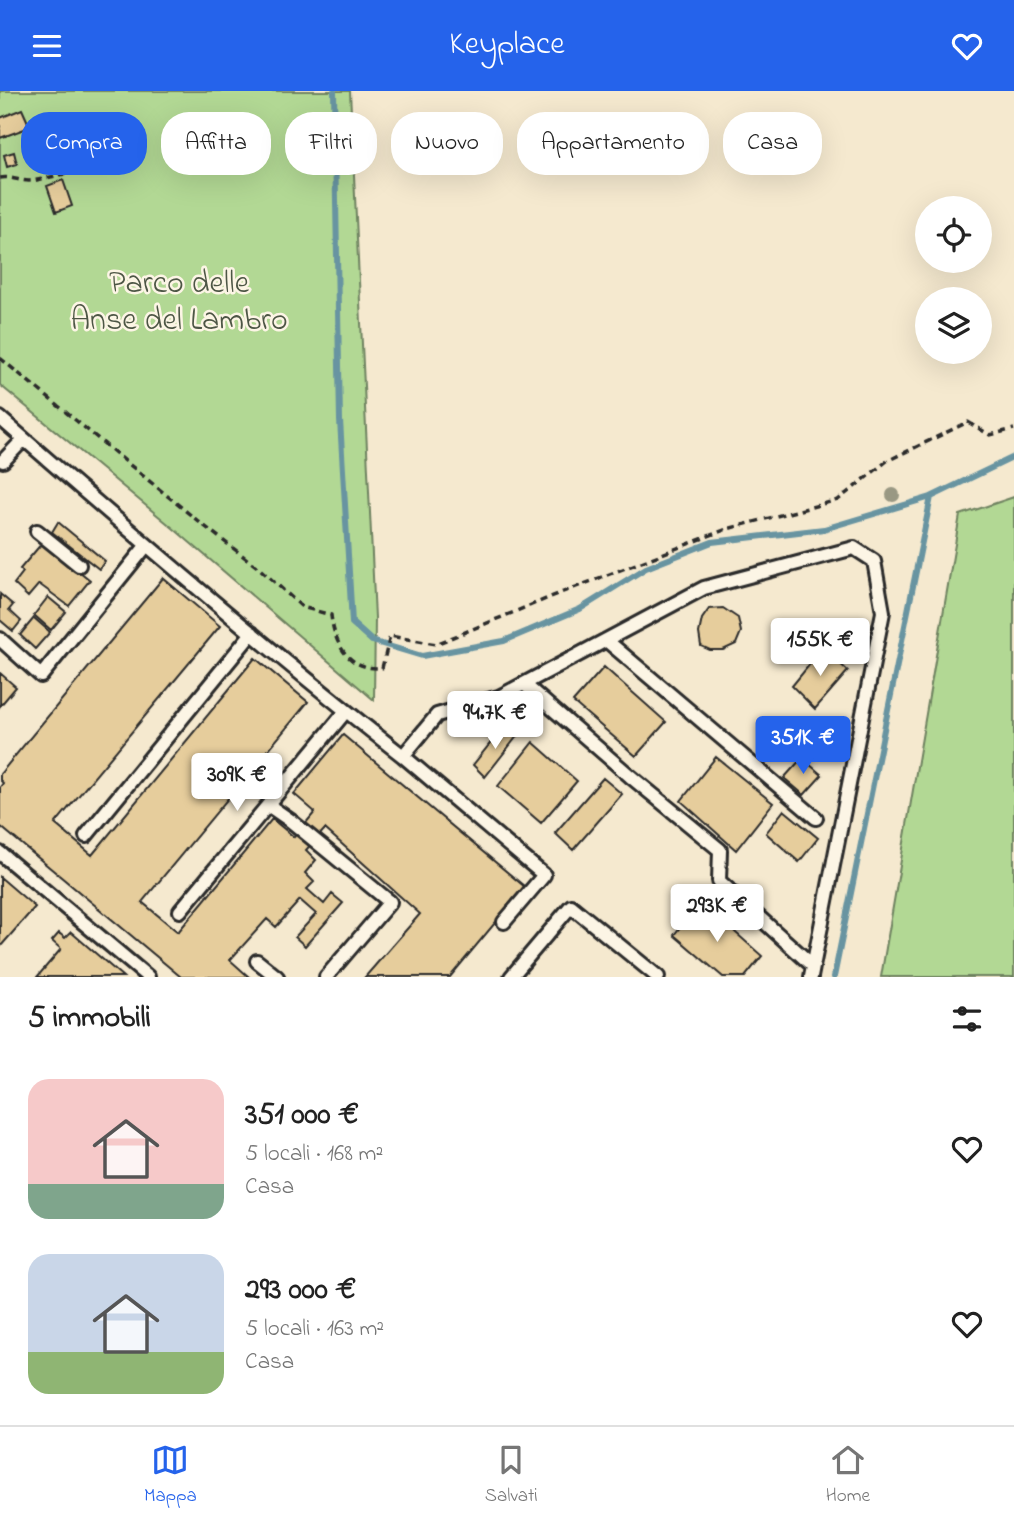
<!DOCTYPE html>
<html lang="it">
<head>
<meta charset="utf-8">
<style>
  body { margin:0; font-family:"Indie Flower",sans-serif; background:#f6f6f6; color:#222; height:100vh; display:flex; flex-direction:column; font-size:26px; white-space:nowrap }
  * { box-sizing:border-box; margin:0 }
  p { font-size:23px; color:#767676 }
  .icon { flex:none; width:38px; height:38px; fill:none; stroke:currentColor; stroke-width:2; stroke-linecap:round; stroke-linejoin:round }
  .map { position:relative; height:886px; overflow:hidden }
  .side { display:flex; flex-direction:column; background:#fff; flex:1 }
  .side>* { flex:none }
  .top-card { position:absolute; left:21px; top:21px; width:973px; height:63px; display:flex; gap:14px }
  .fabs { position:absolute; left:915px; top:105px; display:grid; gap:14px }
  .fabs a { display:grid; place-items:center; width:77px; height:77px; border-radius:50%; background:#fff; box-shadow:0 7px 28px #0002; font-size:35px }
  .price { position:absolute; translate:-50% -60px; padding:0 16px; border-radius:7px; background:#fff; color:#222; font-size:23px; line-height:46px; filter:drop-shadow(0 2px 4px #0008) }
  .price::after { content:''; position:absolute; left:50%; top:42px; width:21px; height:16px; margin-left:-10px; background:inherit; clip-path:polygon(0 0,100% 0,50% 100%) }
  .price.selected { background:#2563eb; color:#fff }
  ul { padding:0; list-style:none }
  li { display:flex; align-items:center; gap:21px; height:175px; padding:0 28px }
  li span { display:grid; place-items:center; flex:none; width:196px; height:140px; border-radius:21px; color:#555 }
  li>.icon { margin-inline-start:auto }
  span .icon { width:84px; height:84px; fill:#fffc; stroke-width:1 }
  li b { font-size:30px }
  h2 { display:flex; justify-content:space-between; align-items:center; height:84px; padding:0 28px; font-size:30px }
  .chip { padding:0 24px; border-radius:28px; background:#fff; box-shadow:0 7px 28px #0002; font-size:24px; line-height:63px }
  .chip.selected { background:#2563eb; color:#fff }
  header { display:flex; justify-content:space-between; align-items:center; height:91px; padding:0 28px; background:#2563eb; color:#fff; font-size:32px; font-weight:600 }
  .menu { display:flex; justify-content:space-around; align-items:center; height:98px; border-top:2px solid #e0e0e0; background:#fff; font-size:19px; color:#767676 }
  .menu a { display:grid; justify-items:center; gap:4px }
  .menu .selected { color:#2563eb }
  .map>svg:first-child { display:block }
</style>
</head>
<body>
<header><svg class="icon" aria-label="menu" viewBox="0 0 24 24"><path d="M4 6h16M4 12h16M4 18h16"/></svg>Keyplace<svg class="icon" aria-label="heart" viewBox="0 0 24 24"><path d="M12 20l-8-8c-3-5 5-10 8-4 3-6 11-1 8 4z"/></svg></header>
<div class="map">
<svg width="1014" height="886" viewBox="0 0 1014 886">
  <rect width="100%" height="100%" fill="#f5e9cf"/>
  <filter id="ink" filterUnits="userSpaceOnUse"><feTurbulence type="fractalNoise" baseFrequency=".0143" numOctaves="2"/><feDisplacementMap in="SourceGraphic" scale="14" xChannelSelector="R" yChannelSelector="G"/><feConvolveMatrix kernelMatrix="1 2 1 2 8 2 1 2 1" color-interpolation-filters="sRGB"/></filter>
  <g filter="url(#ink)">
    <!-- green -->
    <path fill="#b2d894" stroke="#6e8260" stroke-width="2" d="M0,0H350L375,527L374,609L173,437L0,294Z
      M1014,406V886H881L960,424Z"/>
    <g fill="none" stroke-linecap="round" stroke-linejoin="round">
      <!-- stream -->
      <path stroke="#6794a1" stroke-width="6" d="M334,0L340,329L352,532L372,550L422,565L504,550L580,518L646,477L712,451L824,438L931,406L834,886
        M931,406L1014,366"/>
    </g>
    <!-- building -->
    <path fill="#e6cd9c" stroke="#2b2b2b" stroke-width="2" d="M22,18L30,36L0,47V27Z
      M43,46L51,68L40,72L32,50Z
      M14,61L17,73L7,76L4,64Z
      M63,89L72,115L56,121L47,95Z
      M58,431L105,470L99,478L52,441Z
      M43,451L90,489L69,515L39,493L28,506L14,493L23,481L20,478Z
      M163,487L220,535L55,733L92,764L255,567L308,611L142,811L178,841L272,728L294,746L315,721L294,703L343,644L525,796L450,886H365L420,823L325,738L306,759L316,769L305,782L314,791L307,798L324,813L332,803L343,812L305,855L295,846L316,823L300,809L276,836L267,828L230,869L249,886H181L0,735V696L3,692L0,689V683Z
      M0,503L13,514L9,519L21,530L13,540L0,529Z
      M48,506L66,521L51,539L34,524Z
      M723,517L738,527L741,541L736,553L723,559H710L701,555L699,542L702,528L709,518Z
      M34,527L50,541L35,558L20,544Z
      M823,557L848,580L815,618L792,595Z
      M604,576L666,631L636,665L573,611Z
      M0,582L16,596L0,615Z
      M505,634L518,644L485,686L473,674Z
      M533,651L577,690L541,732L498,695Z
      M716,666L773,712L736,759L681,710Z
      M802,667L822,684L804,704L784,687Z
      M603,687L622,703L573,759L555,742Z
      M784,719L818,747L799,771L766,742Z
      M0,786L35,816L0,856Z
      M700,810L762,865L745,886H723L674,844Z
      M71,841L123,886H37L61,858L52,850L59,842L65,847Z"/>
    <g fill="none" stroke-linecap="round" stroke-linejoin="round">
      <defs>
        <path id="lane" d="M0,327L24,348
          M3,370L24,348C148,456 273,563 403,665L437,624L499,606L704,497L854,457L874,470L883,521L811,886
          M37,440L79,474
          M0,548L41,585L146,455
          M606,549L816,727
          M524,593L630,685L720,759L719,790L813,875
          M403,665L544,784L504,831
          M268,714L291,730L390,811L326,886
          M86,745L252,542
          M0,762L148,886
          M180,820L346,620
          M257,870L277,886
          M511,886L571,815L658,886"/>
      </defs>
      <!-- lane casing -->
      <use href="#lane" stroke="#2b2b2b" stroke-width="18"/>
      <!-- path -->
      <path stroke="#2b2b2b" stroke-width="3.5" stroke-dasharray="7 5" stroke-linecap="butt" d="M0,87C10,85 19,90 29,90C41,89 53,85 65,83
        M0,267L198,430L260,478L302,516L331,524C333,544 342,569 364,575C369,577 376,577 382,577L390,545L436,553L563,501L727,438L838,409L887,370L968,331L990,344L1014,338"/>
      <!-- lane -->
      <use href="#lane" stroke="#fcf5e5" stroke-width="12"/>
    </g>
    <!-- trees -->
    <circle fill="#999883" cx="893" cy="404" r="7"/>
  </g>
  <g text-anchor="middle" stroke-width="5" stroke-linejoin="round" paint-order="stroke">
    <!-- park labels -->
    <g font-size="32" fill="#4d5645" stroke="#fcf5e5">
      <text x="179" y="201">Parco delle<tspan x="179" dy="37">Anse del Lambro</tspan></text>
    </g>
  </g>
</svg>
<div class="fabs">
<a><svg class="icon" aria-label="locate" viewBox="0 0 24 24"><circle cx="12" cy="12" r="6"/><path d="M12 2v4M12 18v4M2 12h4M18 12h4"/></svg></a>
<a><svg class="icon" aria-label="layers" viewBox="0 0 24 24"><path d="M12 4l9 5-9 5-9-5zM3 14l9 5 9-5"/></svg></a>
</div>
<b class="price" style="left:820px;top:587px">155K €</b>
<b class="price" style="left:495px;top:660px">94.7K €</b>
<b class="price selected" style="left:803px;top:685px">351K €</b>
<b class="price" style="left:237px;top:722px">309K €</b>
<b class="price" style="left:717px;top:853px">293K €</b>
<div class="top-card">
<a class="chip selected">Compra</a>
<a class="chip">Affitta</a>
<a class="chip">Filtri</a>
<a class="chip">Nuovo</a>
<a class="chip">Appartamento</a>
<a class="chip">Casa</a>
</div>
</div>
<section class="side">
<h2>5 immobili<svg class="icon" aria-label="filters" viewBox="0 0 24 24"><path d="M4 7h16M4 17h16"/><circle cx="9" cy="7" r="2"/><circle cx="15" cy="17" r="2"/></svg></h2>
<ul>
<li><span style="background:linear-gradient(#f6c9c9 75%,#7fa58c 0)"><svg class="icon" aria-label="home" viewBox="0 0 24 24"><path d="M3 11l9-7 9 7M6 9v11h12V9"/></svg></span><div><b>351 000 €</b><p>5 locali · 168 m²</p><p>Casa</p></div><svg class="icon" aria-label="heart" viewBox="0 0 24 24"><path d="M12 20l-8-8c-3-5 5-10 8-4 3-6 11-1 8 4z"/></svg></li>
<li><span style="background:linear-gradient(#c9d6e8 70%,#8fb573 0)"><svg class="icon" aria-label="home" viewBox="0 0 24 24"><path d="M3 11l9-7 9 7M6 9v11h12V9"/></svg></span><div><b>293 000 €</b><p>5 locali · 163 m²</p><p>Casa</p></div><svg class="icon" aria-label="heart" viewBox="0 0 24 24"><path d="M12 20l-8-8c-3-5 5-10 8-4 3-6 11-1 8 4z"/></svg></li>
</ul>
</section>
<nav class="menu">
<a class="selected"><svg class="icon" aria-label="map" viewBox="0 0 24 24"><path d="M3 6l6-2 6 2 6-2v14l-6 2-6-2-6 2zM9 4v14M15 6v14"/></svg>Mappa</a>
<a><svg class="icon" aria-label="saved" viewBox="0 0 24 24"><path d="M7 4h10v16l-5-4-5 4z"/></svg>Salvati</a>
<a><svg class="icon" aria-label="home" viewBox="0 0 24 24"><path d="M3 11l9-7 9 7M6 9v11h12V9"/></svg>Home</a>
</nav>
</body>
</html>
